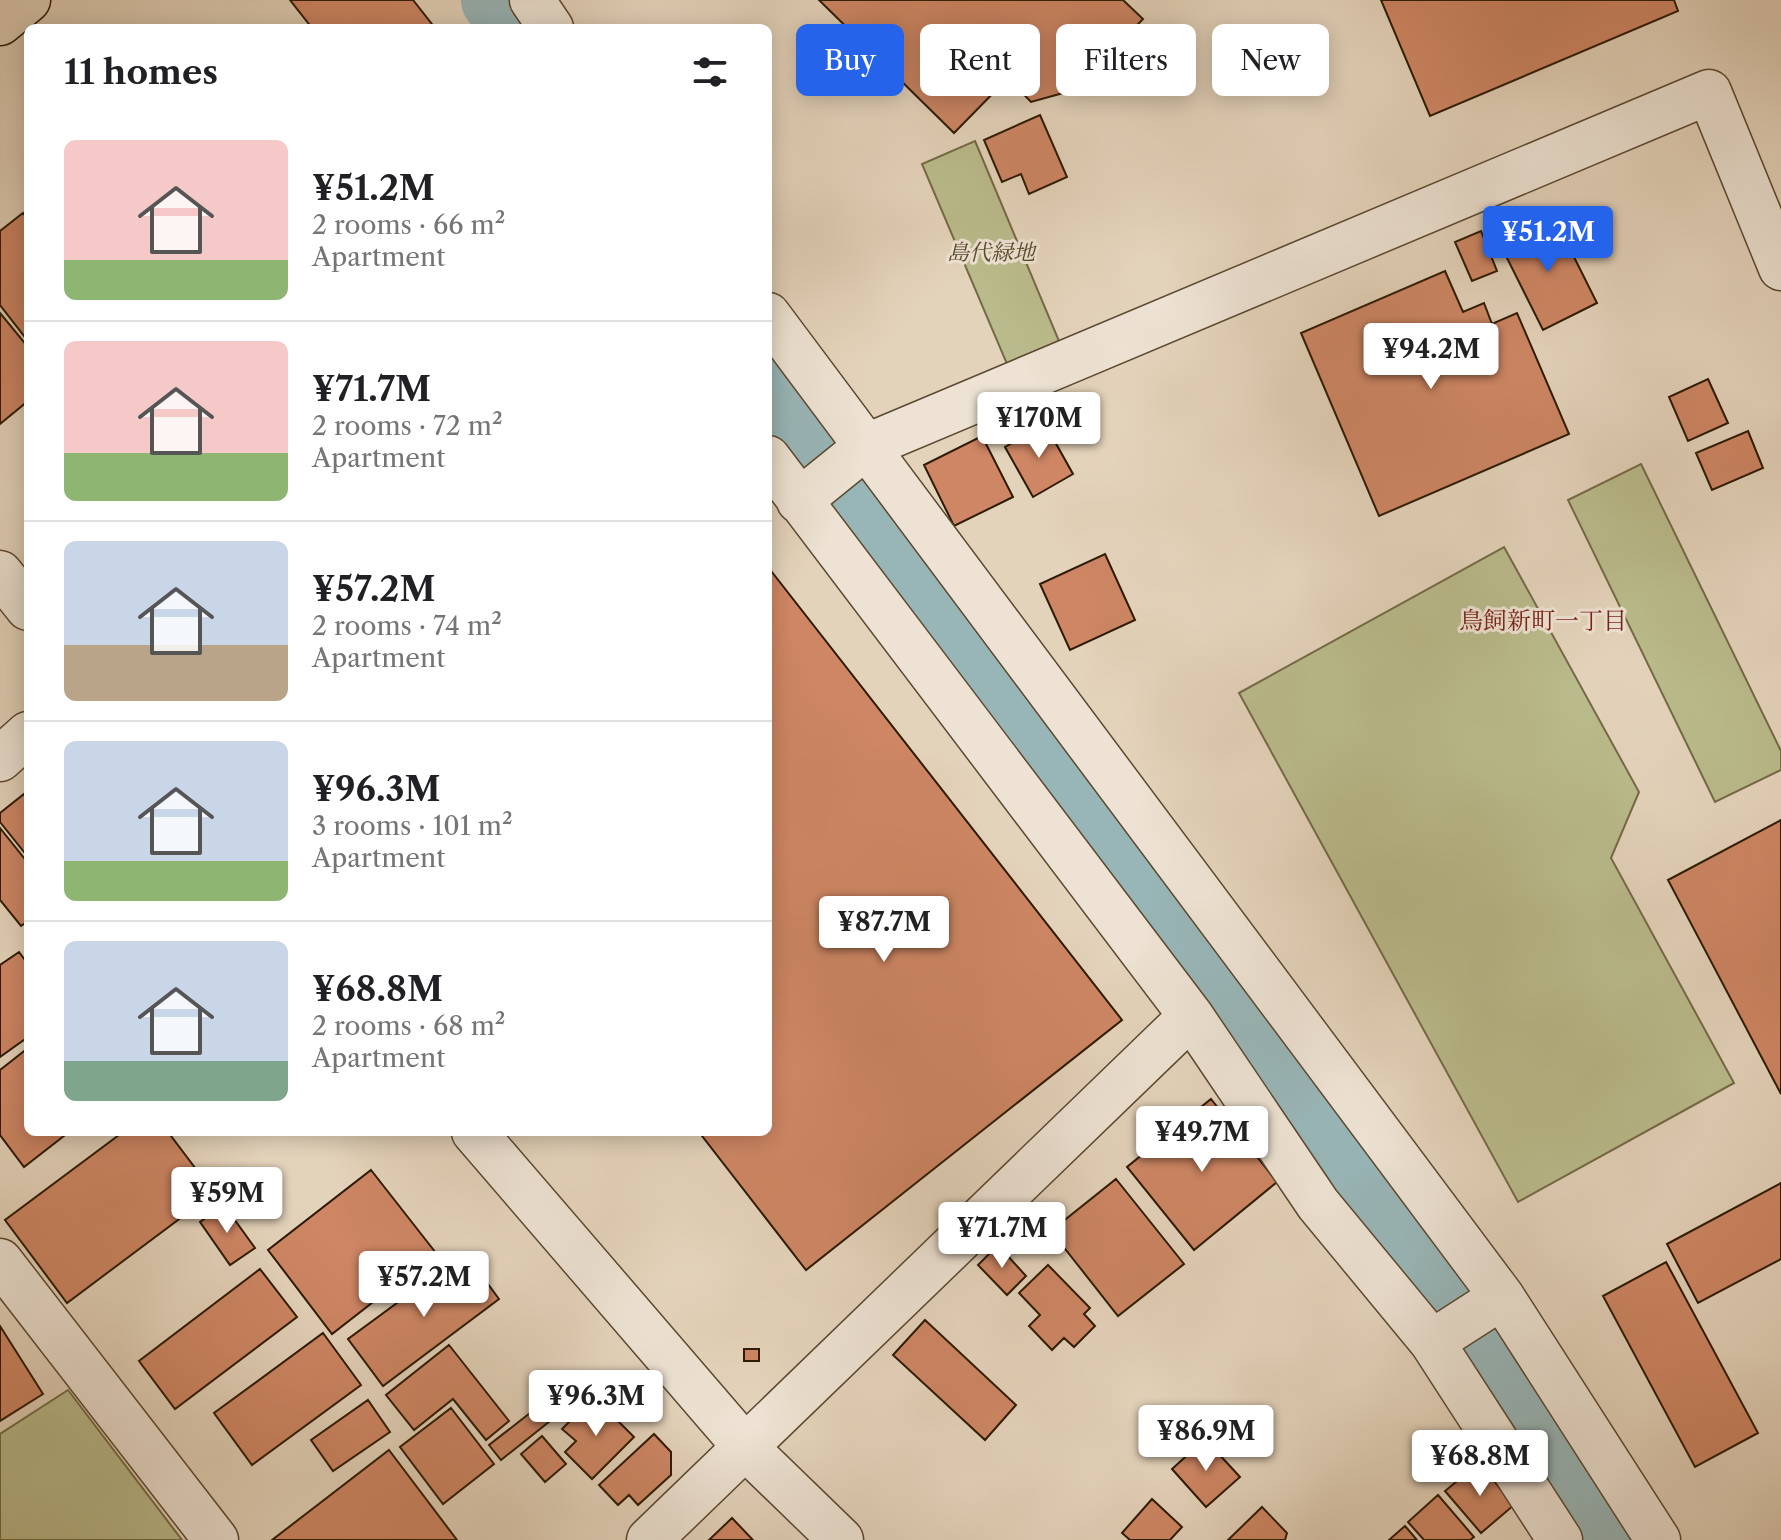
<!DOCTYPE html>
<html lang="en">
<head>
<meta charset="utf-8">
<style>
  body { margin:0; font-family:"Libre Caslon Text","Noto Serif JP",serif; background:#f2f2f2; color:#202124; height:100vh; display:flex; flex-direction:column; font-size:30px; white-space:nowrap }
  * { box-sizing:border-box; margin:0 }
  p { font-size:26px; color:#757577 }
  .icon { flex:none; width:44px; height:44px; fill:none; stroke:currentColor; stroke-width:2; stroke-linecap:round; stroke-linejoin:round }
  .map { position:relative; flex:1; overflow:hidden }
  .details { position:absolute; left:24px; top:24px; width:748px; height:1112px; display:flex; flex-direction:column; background:#fff; border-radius:12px; box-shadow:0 4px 20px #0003 }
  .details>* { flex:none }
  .hud { position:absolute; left:796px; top:24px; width:760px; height:72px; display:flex; gap:16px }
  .price { position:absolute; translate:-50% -68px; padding:0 18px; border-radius:8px; background:#fff; color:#222; font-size:26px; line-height:52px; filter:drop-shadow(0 2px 4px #0008) }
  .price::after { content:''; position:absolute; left:50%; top:48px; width:24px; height:18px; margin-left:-12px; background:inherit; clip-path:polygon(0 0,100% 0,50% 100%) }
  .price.selected { background:#2563eb; color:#fff }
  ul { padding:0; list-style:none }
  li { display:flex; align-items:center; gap:24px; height:200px; padding:0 40px }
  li+li { border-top:2px solid #e0e0e0 }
  li span { display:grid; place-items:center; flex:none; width:224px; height:160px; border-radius:12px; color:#555 }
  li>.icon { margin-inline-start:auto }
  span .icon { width:96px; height:96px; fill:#fffc; stroke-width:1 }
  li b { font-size:34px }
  h2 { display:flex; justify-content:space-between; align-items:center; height:96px; padding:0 40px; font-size:34px }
  .tag { padding:0 28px; border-radius:12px; background:#fff; box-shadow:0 4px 20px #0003; font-size:28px; line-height:72px }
  .tag.selected { background:#2563eb; color:#fff }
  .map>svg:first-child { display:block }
</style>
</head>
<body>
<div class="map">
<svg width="1781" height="1540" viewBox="0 0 1781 1540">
  <rect width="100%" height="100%" fill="#e4d3bb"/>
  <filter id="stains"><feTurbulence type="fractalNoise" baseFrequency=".0025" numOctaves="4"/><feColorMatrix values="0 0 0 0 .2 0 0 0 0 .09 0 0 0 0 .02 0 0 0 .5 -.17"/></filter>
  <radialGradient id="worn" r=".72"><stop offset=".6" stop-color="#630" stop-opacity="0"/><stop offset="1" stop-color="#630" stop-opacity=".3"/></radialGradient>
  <!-- green -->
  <path fill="#babb8c" stroke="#746a46" stroke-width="2" d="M975,141L1059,341L1007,364L922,164Z
    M1641,464L1781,751V770L1715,802L1568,500Z
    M1504,547L1639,792L1611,858L1734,1083L1518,1202L1239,693Z
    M68,1390L182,1540H0V1434Z"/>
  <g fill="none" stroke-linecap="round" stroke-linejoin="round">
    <!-- river -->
    <path stroke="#98b6b8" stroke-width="68" d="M495,0L517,28
      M768,376L1220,971L1497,1353L1617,1540"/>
  </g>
  <!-- building -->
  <path fill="#ce8664" stroke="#2d1a01" stroke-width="2" d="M290,0H413L435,28H312Z
    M819,0H1123L1143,19L1074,90L1031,102L1008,78L954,133Z
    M1381,0H1674L1678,11L1430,116Z
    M1040,115L1067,177L1029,194L1021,174L1002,182L984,140Z
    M23,213L28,220V341L0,305V231Z
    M1554,217L1597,303L1543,330L1500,244Z
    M1481,231L1497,271L1472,281L1455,242Z
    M1445,271L1463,312L1484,303L1492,324L1517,313L1569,434L1379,516L1301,333Z
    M0,313L28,347V401L0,424Z
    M1708,379L1728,423L1688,441L1669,397Z
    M1045,424L1073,474L1033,497L1005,447Z
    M1748,431L1763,468L1712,490L1696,453Z
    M982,436L1013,497L954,526L924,465Z
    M1105,554L1135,620L1070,650L1040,584Z
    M768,567L1122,1020L806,1270L699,1132H768Z
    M24,794L28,799V857L0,822V813Z
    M1781,820V1094L1668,880Z
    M0,828L28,863V921L21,926L0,900Z
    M19,952L28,964V1037L0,1057V965Z
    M28,1048V1132H69L24,1167L0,1135V1070Z
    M1211,1099L1277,1182L1194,1250L1127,1167Z
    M123,1132H168L214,1193L67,1303L5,1220Z
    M371,1170L436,1253L332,1334L268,1250Z
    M1116,1179L1184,1264L1118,1316L1051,1231Z
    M1781,1183V1259L1698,1303L1667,1244Z
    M224,1205L255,1248L230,1265L200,1222Z
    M998,1245L1026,1276L1007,1295L978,1265Z
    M465,1253L499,1299L383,1386L348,1339Z
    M1666,1262L1758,1433L1695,1467L1603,1296Z
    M1048,1265L1090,1308L1084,1314L1095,1326L1074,1347L1064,1338L1052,1350L1029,1326L1040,1315L1019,1293Z
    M260,1269L297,1317L175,1409L139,1361Z
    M925,1320L1016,1405L985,1440L893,1355Z
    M0,1326L43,1394L0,1421Z
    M323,1333L361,1385L252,1465L214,1413Z
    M449,1345L509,1421L486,1440L453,1399L414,1430L386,1395Z
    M744,1349H759V1361H744Z
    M594,1397L634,1437L592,1479L565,1452L576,1441L562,1429Z
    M368,1400L390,1432L333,1471L311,1440Z
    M539,1406L550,1421L501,1460L489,1445Z
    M451,1408L494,1464L443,1504L400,1447Z
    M654,1434L671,1452V1475L638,1505L629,1495L618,1505L599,1485Z
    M542,1436L566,1464L545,1482L521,1454Z
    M1465,1438L1480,1455L1452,1478L1437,1460Z
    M1205,1439L1240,1477L1206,1507L1172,1469Z
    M389,1450L457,1540H272Z
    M1479,1463L1514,1505L1481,1533L1445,1491Z
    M1438,1495L1474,1537L1470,1540H1424L1408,1522Z
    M1152,1499L1182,1527L1170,1540H1130L1122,1533Z
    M1262,1507L1287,1533L1285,1540H1228Z
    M732,1518L753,1540H709Z
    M1405,1526L1417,1540H1389Z"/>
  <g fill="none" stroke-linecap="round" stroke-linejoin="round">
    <defs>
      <path id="minor" d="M532,0L551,28
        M768,315L1502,1297L1658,1540
        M768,458L1191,1016L1318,1204L1432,1342L1560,1540
        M799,501L867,446L1709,92L1781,268
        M0,573L28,608
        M0,759L28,734
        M474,1132L746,1448L841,1540
        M0,1261L216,1540
        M1432,1342L1502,1297
        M649,1540L1191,1016"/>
      <path id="major" d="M0,23L28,0"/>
    </defs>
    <!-- minor casing -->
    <use href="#minor" stroke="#5b4830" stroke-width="47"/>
    <!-- major casing -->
    <use href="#major" stroke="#2d1a01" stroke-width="47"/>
    <!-- minor -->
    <use href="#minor" stroke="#ede2d3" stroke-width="44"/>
    <!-- major -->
    <use href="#major" stroke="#e4d3bb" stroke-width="44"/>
  </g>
  <g text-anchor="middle" stroke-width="6" stroke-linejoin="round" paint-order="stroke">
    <!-- park labels -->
    <g font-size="22" font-style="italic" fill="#574a2b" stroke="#ede2d3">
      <text x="991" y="260">島代緑地</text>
    </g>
    <!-- neighbourhood labels -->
    <g font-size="24" fill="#7a1f14" stroke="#ede2d3">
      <text x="1543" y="629">鳥飼新町一丁目</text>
    </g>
  </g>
  <rect width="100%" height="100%" filter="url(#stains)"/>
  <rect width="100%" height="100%" fill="url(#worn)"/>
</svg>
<b class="price selected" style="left:1548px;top:274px">¥51.2M</b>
<b class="price" style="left:1431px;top:391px">¥94.2M</b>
<b class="price" style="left:1039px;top:460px">¥170M</b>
<b class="price" style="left:884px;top:964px">¥87.7M</b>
<b class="price" style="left:1202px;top:1174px">¥49.7M</b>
<b class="price" style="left:227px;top:1235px">¥59M</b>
<b class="price" style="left:1002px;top:1270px">¥71.7M</b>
<b class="price" style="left:424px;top:1319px">¥57.2M</b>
<b class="price" style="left:596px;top:1438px">¥96.3M</b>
<b class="price" style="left:1206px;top:1473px">¥86.9M</b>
<b class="price" style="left:1480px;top:1498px">¥68.8M</b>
<div class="hud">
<a class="tag selected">Buy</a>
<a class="tag">Rent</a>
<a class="tag">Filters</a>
<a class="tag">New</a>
</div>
<section class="details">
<h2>11 homes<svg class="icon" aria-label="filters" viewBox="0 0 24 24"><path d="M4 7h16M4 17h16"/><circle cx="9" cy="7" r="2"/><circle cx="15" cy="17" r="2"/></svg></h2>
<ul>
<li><span style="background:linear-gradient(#f6c9c9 75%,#8fb573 0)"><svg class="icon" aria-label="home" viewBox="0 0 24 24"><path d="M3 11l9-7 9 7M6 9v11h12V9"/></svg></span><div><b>¥51.2M</b><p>2 rooms · 66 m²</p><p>Apartment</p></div></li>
<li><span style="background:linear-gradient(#f6c9c9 70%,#8fb573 0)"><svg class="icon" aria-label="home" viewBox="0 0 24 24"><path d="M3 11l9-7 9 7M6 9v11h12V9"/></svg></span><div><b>¥71.7M</b><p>2 rooms · 72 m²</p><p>Apartment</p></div></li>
<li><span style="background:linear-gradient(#c9d6e8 65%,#b9a48a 0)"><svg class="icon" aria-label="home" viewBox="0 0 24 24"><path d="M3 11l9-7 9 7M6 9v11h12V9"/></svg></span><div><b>¥57.2M</b><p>2 rooms · 74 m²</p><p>Apartment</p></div></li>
<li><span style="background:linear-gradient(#c9d6e8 75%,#8fb573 0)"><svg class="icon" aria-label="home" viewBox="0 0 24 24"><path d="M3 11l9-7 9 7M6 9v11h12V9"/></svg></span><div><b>¥96.3M</b><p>3 rooms · 101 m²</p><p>Apartment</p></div></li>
<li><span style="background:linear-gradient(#c9d6e8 75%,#7fa58c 0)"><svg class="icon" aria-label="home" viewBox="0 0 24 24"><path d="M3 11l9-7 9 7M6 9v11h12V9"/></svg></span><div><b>¥68.8M</b><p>2 rooms · 68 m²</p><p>Apartment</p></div></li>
</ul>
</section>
</div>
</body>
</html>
